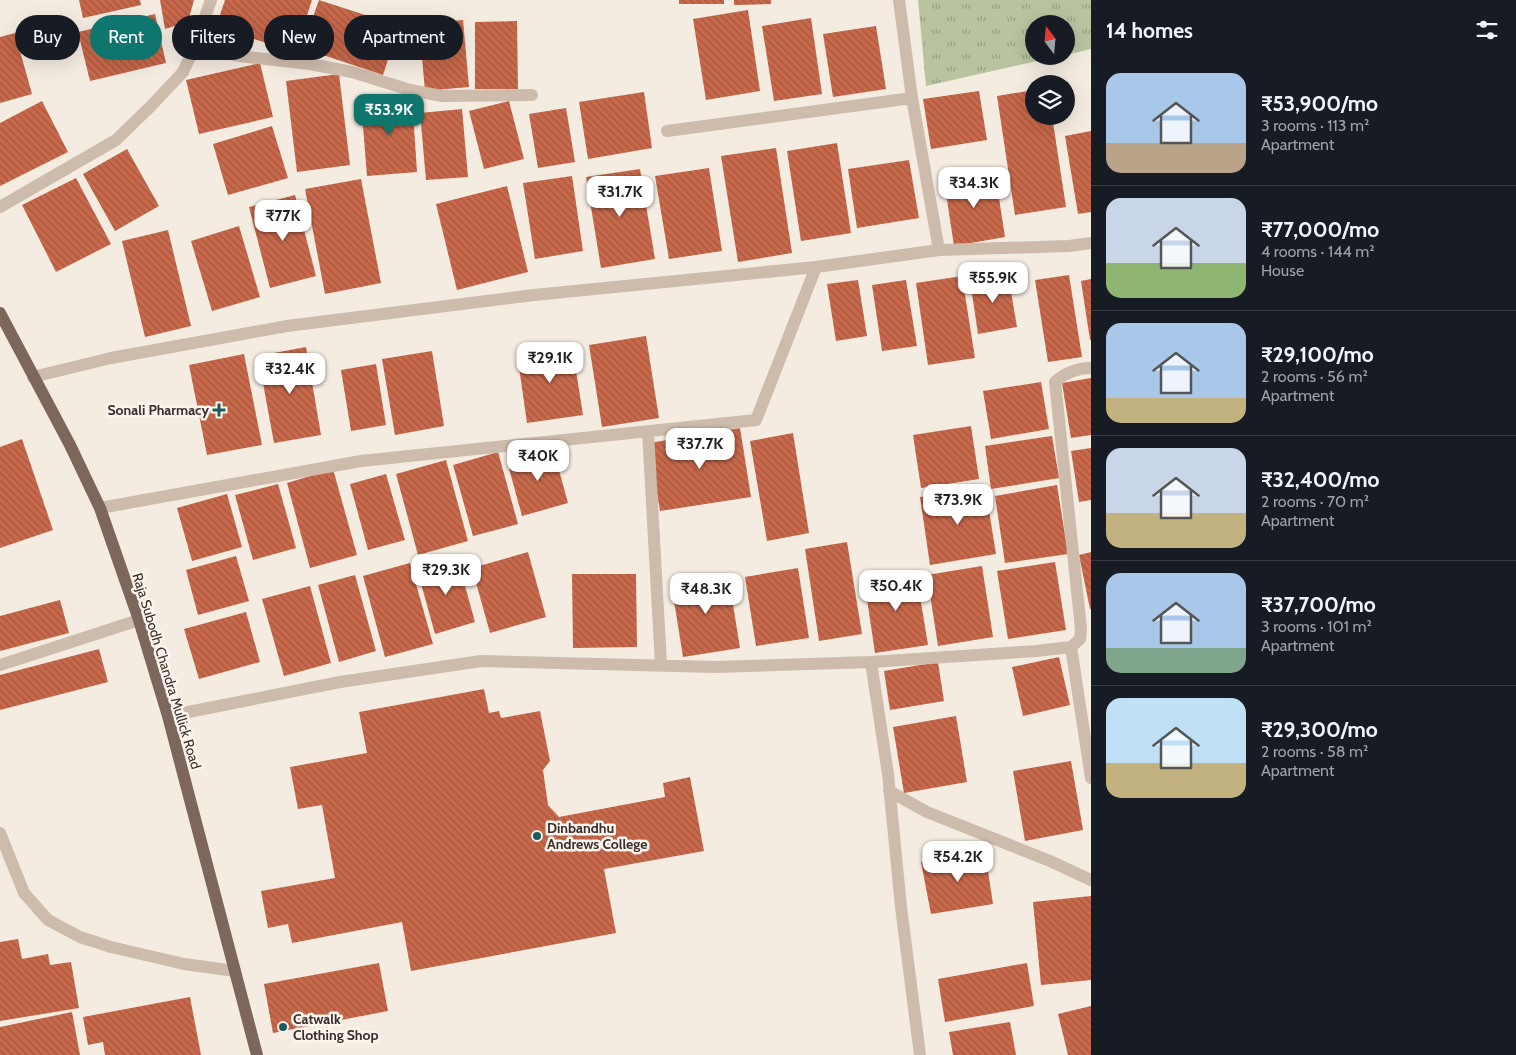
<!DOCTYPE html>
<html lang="en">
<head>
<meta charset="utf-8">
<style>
  body { margin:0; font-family:Cabin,sans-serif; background:#20242c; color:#f1f3f6; height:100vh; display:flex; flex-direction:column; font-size:19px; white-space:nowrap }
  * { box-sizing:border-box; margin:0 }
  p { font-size:16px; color:#9ea1a6 }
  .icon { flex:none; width:28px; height:28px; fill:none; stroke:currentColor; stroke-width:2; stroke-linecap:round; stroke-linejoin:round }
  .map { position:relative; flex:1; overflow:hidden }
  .side { display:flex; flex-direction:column; background:#171b24; width:425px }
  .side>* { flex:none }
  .hud { position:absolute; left:15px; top:15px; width:475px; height:45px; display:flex; gap:10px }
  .needle { width:32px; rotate:344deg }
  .controls { position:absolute; left:1025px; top:15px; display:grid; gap:10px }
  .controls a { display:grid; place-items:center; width:50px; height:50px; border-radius:50%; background:#171b24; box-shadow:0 5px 20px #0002; font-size:25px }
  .price { position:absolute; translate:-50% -42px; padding:0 11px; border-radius:10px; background:#fff; color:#222; font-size:16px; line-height:32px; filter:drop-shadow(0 1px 2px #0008) }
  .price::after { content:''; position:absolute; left:50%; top:30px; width:15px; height:11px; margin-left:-8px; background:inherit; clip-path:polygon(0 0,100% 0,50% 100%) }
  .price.active { background:#0f766e; color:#fff }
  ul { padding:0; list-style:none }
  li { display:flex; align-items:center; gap:15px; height:125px; padding:0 15px }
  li+li { border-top:1px solid #363941 }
  li span { display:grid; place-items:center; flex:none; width:140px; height:100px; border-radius:15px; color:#555 }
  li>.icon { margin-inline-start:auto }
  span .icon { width:60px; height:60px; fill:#fffc; stroke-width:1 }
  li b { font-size:21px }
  h2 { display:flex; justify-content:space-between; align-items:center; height:60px; padding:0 15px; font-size:21px }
  .chip { padding:0 18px; border-radius:22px; background:#171b24; box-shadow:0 5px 20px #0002; font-size:18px; line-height:45px }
  .chip.active { background:#0f766e; color:#fff }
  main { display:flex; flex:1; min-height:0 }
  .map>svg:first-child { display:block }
</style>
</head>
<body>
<main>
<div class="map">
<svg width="1091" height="1055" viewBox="0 0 1091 1055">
  <defs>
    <pattern id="park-tufts" width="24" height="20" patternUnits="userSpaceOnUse" patternTransform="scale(1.25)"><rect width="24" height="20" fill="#b8c4a0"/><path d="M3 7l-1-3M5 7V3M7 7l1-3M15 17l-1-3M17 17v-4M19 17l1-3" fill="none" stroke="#97a083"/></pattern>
    <pattern id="building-back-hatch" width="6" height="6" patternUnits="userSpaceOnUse" patternTransform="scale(1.25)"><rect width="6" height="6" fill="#c8694b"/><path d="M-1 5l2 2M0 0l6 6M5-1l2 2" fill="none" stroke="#a4573f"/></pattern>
  </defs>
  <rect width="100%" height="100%" fill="#f4ebe1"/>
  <!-- park -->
  <path fill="url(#park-tufts)" d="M918,0H1091V49L1066,55V24H1034V56H1059L926,86Z"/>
  <!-- building -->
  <path fill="url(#building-back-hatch)" d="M79,0H140L141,5L83,18Z
    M160,0H194L188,22L165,29Z
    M225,0H312L295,52L251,38L249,46L240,43L237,52L210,44Z
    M319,0L399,26L383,75L302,48Z
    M679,0H724V4H679Z
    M734,0H771V4L734,5Z
    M748,10L760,91L706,100L693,19Z
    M155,14L166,63L90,81L78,32Z
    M811,18L822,94L774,101L762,26Z
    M463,20L469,87L425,91L419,24Z
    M517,21L518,89H475V22Z
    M876,26L886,89L833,97L823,34Z
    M15,33L32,94L0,103V37Z
    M260,63L273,117L199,134L186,80Z
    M339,74L350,165L297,172L286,81Z
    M1034,90V116H1052L1066,207L1015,215L997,96Z
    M979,91L987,140L931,149L923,99Z
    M644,92L652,148L588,159L579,102Z
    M412,97L417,172L367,176L361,101Z
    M42,101L68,152L0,186V123Z
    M509,101L524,159L484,169L469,111Z
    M566,108L575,162L538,168L529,114Z
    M462,109L468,177L426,180L420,113Z
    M272,126L288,178L228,195L213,144Z
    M1091,131V212L1078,214L1065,136Z
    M837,143L851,233L801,241L787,151Z
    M776,148L792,253L738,262L721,156Z
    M127,149L159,206L115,231L83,174Z
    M909,160L919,218L857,228L848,169Z
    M709,168L722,251L669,259L655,176Z
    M640,169L655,259L601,268L586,177Z
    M995,172L1005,237L954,246L944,180Z
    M572,176L583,251L535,259L523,183Z
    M76,178L111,244L56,272L22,205Z
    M361,179L381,283L325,294L305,189Z
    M507,186L528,272L457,290L436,204Z
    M295,195L316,276L270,288L249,207Z
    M239,226L260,297L212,311L191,241Z
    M168,230L191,326L145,337L122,241Z
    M1008,274L1017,327L978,334L970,280Z
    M1069,275L1082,357L1048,362L1035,280Z
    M962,276L975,358L928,365L916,283Z
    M1091,279V340H1090L1081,281Z
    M858,280L867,336L836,341L827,284Z
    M906,280L917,346L882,351L872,285Z
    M646,336L659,418L602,427L589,345Z
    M572,345L583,415L527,423L517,353Z
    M306,347L321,435L274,443L258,356Z
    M432,351L444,426L395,435L382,359Z
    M244,354L262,445L207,455L189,365Z
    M376,364L386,425L351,431L341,370Z
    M1091,378V435L1071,438L1062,383Z
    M1041,382L1049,429L991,439L983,391Z
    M971,426L979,479L921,488L913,435Z
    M740,428L751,497L660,511L649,443Z
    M793,433L809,533L767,541L750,441Z
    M1052,436L1059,478L991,489L985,446Z
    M22,439L53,530L0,548V447Z
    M553,448L568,503L522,516L507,461Z
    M1091,448V500L1079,502L1071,451Z
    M498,452L518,524L473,536L453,465Z
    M446,460L468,541L418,555L396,474Z
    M333,469L357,555L310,568L287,483Z
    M386,474L405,540L368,550L350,484Z
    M278,484L296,548L253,560L235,495Z
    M1057,485L1068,554L1005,563L995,496Z
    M985,486L996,554L930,565L920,497Z
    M227,494L242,547L192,561L177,508Z
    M847,542L862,634L819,641L805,549Z
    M528,552L546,617L490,633L472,568Z
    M1091,552V609H1090L1079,555Z
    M236,556L249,601L198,615L186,570Z
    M457,557L475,622L435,634L417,569Z
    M1055,562L1066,630L1008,639L997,571Z
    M410,563L433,644L385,657L363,576Z
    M982,566L993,637L938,646L927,575Z
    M798,568L809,638L756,646L745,577Z
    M916,572L928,645L875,653L864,579Z
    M728,573L740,648L683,657L671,582Z
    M572,574H636L637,647L573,648Z
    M355,575L376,651L339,662L318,585Z
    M310,586L331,663L284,676L262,599Z
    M60,600L69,633L0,651V616Z
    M246,612L260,662L199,679L184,629Z
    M99,649L108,682L0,710V675Z
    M1059,657L1070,705L1023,716L1012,667Z
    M938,662L944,701L890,710L884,671Z
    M484,689L489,713L499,711L501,718L540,711L550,761L543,770L548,805L559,817L665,797L663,783L690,777L704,851L604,869L616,933L411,971L402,922L292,943L288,924L268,928L261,891L335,878L322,805L298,809L290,767L367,753L359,712Z
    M956,716L967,782L904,793L893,727Z
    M1071,761L1083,830L1025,841L1013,771Z
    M985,851L993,904L931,914L921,862Z
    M1091,896V980L1041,985L1033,902Z
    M18,939L22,959L48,954L50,965L71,962L79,1008L0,1021V942Z
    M379,963L388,1011L273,1033L264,984Z
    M1027,963L1034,1006L945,1022L938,979Z
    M190,997L201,1055H105L103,1042L88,1045L83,1017Z
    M1091,1006V1055H1068L1058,1014Z
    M72,1012L80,1055H0V1027Z
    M1010,1022L1016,1055H953L949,1032Z"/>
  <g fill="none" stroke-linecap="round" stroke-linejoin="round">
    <!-- minor -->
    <path stroke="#cdbbac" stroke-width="12" d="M899,0L912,98L939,250
      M195,46L239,56L310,64L352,72L410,90L442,96L532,95
      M667,131L912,98
      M0,207L116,140L152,105L183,72L195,46L211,0
      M33,377L111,358L287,326L534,295L816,267L939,250L1069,246L1091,243
      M648,431L661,665
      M100,508L361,461L756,420L816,267
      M1071,647L1091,778
      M871,662L888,774L901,907L920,1055
      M0,665L139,620
      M168,716L340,682L481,661L715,667L871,662L1036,651L1071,647L1080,639L1081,629L1055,382C1066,372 1077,368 1091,368
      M889,791L927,812L1050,861L1091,880
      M0,833L24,893L48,920L80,937L111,947L184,964L235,971"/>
    <!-- major -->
    <path stroke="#7d675c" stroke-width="12" d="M0,313L70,445L100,508L139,620L168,716L257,1055"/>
  </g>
  <!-- markers -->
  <g fill="#1f5a5e" stroke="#fbf5ee" stroke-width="2">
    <path d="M216.5 402.5h5v5h5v5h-5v5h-5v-5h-5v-5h5z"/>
    <circle cx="537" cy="836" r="5"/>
    <circle cx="283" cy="1027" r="5"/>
  </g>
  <g text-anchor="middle" stroke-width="5" stroke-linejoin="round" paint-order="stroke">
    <!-- poi labels -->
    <g font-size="14" font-weight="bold" fill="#3b302b" stroke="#fbf5ee" text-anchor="start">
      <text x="209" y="415" text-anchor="end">Sonali Pharmacy</text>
      <text x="547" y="833">Dinbandhu<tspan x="547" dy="16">Andrews College</tspan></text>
      <text x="293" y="1024">Catwalk<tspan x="293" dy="16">Clothing Shop</tspan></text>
    </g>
    <!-- street labels -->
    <g font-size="14" fill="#3b302b" stroke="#fbf5ee">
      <text transform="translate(167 671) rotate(73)" y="5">Raja Subodh Chandra Mullick Road</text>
    </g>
  </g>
</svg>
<div class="controls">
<a><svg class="needle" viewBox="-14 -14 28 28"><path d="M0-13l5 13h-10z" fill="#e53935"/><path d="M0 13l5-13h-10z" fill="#9ea1a6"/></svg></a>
<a><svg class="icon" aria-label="layers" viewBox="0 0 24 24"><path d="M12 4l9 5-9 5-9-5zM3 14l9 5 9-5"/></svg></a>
</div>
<b class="price active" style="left:389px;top:136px">₹53.9K</b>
<b class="price" style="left:974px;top:209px">₹34.3K</b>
<b class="price" style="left:620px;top:218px">₹31.7K</b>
<b class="price" style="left:283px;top:242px">₹77K</b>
<b class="price" style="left:993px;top:304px">₹55.9K</b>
<b class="price" style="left:550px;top:384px">₹29.1K</b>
<b class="price" style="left:290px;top:395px">₹32.4K</b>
<b class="price" style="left:700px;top:470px">₹37.7K</b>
<b class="price" style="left:538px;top:482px">₹40K</b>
<b class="price" style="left:958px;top:526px">₹73.9K</b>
<b class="price" style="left:446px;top:596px">₹29.3K</b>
<b class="price" style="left:896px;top:612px">₹50.4K</b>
<b class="price" style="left:706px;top:615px">₹48.3K</b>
<b class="price" style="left:958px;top:883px">₹54.2K</b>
<div class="hud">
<a class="chip">Buy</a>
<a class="chip active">Rent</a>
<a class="chip">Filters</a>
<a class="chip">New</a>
<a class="chip">Apartment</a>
</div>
</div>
<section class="side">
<h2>14 homes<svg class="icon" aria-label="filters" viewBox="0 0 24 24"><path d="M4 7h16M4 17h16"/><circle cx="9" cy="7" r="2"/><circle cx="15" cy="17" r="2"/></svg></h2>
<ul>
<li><span style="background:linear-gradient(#a9c7e8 70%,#b9a48a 0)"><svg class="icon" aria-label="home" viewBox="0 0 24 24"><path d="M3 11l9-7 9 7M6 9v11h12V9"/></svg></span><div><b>₹53,900/mo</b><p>3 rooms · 113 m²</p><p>Apartment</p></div></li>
<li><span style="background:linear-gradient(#c9d6e8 65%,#8fb573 0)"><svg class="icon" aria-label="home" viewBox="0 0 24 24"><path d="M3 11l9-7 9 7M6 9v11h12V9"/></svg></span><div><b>₹77,000/mo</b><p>4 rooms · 144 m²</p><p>House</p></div></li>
<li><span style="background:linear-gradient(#a9c7e8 75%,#c2b280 0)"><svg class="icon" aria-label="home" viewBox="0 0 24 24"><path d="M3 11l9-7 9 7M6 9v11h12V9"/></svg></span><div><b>₹29,100/mo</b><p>2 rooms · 56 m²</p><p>Apartment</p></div></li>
<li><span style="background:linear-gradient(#c9d6e8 65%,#c2b280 0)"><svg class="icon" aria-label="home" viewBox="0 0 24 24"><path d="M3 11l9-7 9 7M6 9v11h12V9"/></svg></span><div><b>₹32,400/mo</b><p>2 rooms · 70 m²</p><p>Apartment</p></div></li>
<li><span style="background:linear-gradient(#a9c7e8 75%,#7fa58c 0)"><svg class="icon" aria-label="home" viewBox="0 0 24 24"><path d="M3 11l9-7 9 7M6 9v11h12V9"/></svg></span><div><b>₹37,700/mo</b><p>3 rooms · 101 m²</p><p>Apartment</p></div></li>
<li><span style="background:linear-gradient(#bfe0f5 65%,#c2b280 0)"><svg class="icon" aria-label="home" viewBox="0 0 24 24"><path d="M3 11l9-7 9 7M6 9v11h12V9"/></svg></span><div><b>₹29,300/mo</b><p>2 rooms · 58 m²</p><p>Apartment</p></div></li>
</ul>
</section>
</main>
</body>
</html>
